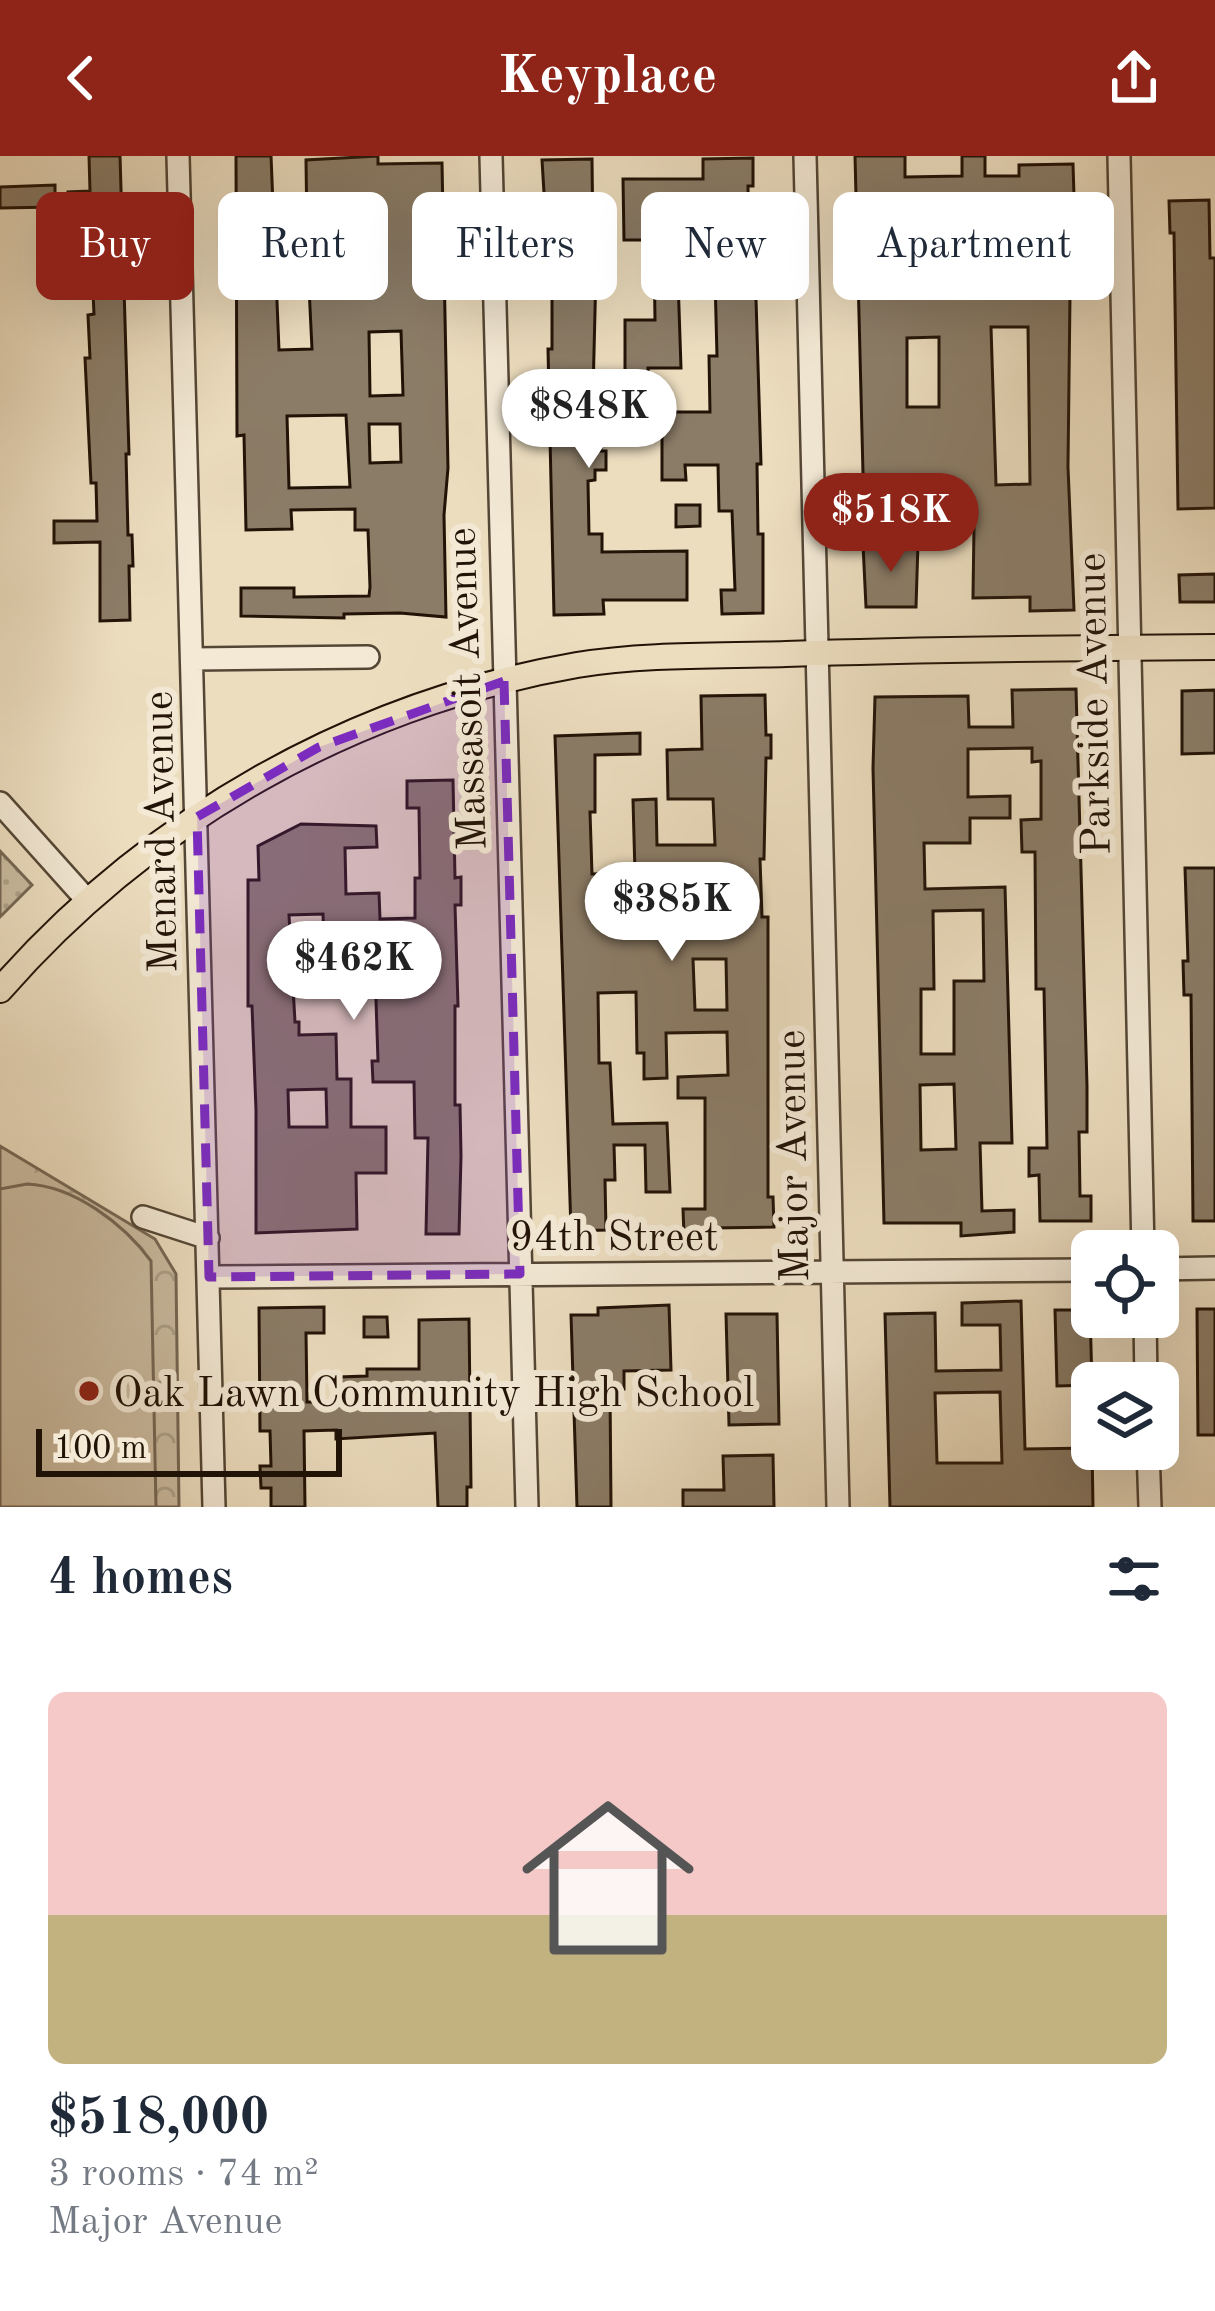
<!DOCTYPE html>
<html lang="en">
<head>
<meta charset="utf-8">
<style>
  body { margin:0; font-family:"Old Standard TT",serif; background:#f2f2f3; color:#1f2937; height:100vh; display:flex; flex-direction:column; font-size:45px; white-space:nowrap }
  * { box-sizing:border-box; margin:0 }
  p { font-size:39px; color:#747a83 }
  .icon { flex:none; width:66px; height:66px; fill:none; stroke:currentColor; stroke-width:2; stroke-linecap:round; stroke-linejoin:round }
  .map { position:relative; height:1351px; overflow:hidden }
  .side { display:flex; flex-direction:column; background:#fff; flex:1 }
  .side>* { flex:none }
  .guide { position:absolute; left:36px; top:36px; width:1143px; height:108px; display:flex; gap:24px }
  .controls { position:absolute; left:1071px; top:1074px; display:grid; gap:24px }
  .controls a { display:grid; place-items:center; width:108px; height:108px; border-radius:18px; background:#fff; box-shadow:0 12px 48px #0002; font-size:60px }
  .scale { position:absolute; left:36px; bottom:30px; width:306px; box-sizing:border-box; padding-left:12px; border:6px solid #221307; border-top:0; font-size:33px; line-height:42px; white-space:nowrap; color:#221307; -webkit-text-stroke:9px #f3e9d5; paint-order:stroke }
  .price { position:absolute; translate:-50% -102px; padding:0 27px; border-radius:42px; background:#fff; color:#222; font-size:39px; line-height:78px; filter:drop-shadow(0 3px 6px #0008) }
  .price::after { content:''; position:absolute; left:50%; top:72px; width:36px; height:27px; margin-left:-18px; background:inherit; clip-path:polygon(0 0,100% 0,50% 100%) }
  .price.selected { background:#8f2418; color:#fff }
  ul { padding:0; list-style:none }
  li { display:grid; align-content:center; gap:24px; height:636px; padding:0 48px }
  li+li { border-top:3px solid #e0e1e3 }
  li span { display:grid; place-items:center; height:372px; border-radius:18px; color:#555 }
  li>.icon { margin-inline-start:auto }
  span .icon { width:216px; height:216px; fill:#fffc; stroke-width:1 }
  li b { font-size:51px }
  h2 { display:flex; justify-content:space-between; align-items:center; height:144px; padding:0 48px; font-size:51px }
  .pill { padding:0 42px; border-radius:18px; background:#fff; box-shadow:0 12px 48px #0002; font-size:42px; line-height:108px }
  .pill.selected { background:#8f2418; color:#fff }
  header { display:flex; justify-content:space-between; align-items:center; height:156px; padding:0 48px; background:#8f2418; color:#fff; font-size:54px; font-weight:600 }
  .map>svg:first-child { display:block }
</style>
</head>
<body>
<header><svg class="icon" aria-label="back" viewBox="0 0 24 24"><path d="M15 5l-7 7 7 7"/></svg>Keyplace<svg class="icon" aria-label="share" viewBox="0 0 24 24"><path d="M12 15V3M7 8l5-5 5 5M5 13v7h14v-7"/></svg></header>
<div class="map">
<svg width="1215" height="1351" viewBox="0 0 1215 1351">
  <defs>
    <pattern id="grass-dots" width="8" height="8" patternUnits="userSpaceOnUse" patternTransform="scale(3)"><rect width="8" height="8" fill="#cabba0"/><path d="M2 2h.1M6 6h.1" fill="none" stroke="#ada088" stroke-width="1.8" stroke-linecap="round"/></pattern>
    <pattern id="forest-crowns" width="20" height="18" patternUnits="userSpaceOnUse" patternTransform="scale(3)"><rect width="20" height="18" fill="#cabba0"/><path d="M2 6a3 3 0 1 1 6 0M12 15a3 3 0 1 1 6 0" fill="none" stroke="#ada088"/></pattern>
  </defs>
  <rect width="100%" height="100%" fill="#ecddbf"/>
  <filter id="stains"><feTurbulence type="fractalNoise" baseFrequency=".00167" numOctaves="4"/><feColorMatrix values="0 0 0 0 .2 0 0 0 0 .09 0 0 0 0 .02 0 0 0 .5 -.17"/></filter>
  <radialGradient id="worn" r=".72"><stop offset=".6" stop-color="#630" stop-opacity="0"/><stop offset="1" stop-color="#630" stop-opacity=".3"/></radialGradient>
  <!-- grass -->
  <path fill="url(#grass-dots)" stroke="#766754" stroke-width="3" d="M0,695L32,729L0,761Z"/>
  <!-- forest -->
  <path fill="url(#forest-crowns)" stroke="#766754" stroke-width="3" d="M0,990L155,1083L176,1118L179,1351H0Z"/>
  <!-- pitch -->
  <path fill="#cabba0" stroke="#766754" stroke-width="3" d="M27,1028C74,1030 124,1068 151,1105L156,1351H0V1033Z"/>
  <!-- building -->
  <path fill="#8b7c67" stroke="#221307" stroke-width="3" fill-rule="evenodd" d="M89,0H120L129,298H126L128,379H132L133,410H129L130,464L100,465V386L54,387V365H97L96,327H91L85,202H90L88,159L94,158L90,73H68V36L90,35Z
    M236,0H271L279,194L312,193L308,110H345V75L307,76L306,4L378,0V8L442,7L448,312L444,359L446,461L400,457L344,458V462L241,460V432H294V441L369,440L370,431L368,374H355V353L291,354L292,373L246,374L244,279L237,280ZM401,175L403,239L370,240L369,176ZM346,259L350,331L289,332L287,260ZM369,268H400L401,306L370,307Z
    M855,0H905V21L962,20V0H985V20H1019V9L1073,8L1074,40H1066L1070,139L1068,311L1074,454L1030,455V441L973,442L974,369H942V356L864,357ZM1017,67V84L1027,83L1028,140H996V113L957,114L956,68ZM991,171H1028L1030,328L996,329ZM939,181V251H907V182Z
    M753,2V30H748L749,96H754L756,143L761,308H757L758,378H763V457L722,458L721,434H735L732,355H719L718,309H685L686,324H662V278H659L658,256H710L709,200H717L715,122L678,123L681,212H648L649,232H625V164H655L654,92H649V84H624L623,23H703V3Z
    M592,3L593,85L547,86L542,4Z
    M55,29V51L0,52V31Z
    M1209,44L1210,102H1215V352L1178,353L1174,77H1170L1169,45Z
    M596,115L593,237H600L601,295H606V314H595V324L588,325L589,378H602V396L687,395V444H603L604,458L554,459L548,193H552V139L547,140L546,116Z
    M676,349H700V370L676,371Z
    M918,387L916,451H866L863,388Z
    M1215,418V446H1180L1179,419Z
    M1076,533L1087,930V976H1079L1080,1040H1091V1065H1040L1039,1019L1029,1020V992H1047L1044,833H1036L1035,696H1022L1021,664L1041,663V605L1032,606V592L968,593V641L1010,640V662H970V687H924L925,733L1005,731L1012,987H980L982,1055L1014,1054V1076L961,1080V1067H884L873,612L875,541L968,540L969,571H1013L1012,534ZM983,754L984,825H954V898H921V833H934L933,755ZM954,928L956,993L921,994L920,929Z
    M1215,534V597L1182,598V535Z
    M765,539L766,579H771V602H766L764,703H760L762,761H768V1041H773L774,1071L712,1072V1079H684L683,1053H705V942H678V921L728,919L727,876L666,877L667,922L644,923V897H637L636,836L598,837L599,907H610L613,968L667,967L670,1036H646L645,989H614L615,1024H605L606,1074L571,1075L555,580L640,577V598L595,599V656H590L592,718L635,717L633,644L656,643L657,689H715L713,643H668L667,594L702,593L701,540ZM693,803H726L727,854H695Z
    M453,624L455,722L461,721V749H455L458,850H455V949H460L461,1000L459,1078H426L428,982H415L414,926H373L372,905H378L374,784H324L323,758L289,759L295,866H299V879L336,878L337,923H351V971H386V1017H356L357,1073L256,1077V954L252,850H248V724H259L258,690L301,668L376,670L377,691L345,692L346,738L379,737L380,763L415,762V722H420L419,652H407V625ZM326,933L327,971H289L288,934Z
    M1185,712H1215V1065H1193L1191,839H1184L1183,805H1188Z
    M1021,1145L1025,1293L1092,1292L1093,1351H890L885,1158L935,1157L936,1215L1001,1214L1000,1169H962V1147ZM1000,1236L1002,1307H937L935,1237Z
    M669,1149L671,1214L624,1215V1233H610L611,1351H577L571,1159H598V1152Z
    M324,1151V1177H306L307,1246H339V1221L367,1220V1213H419V1164L469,1163L471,1331H467V1351H438L435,1277L336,1283V1274L304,1275L305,1351H271V1332H261L260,1310H271L270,1275H260L259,1152Z
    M1197,1153H1215V1279H1198Z
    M1055,1154H1090L1092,1229L1057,1230Z
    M726,1158H777L779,1268L729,1269Z
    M364,1161H387L388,1181H364Z
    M773,1299L774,1351H683V1334H724L723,1300Z"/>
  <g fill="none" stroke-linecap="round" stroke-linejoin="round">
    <defs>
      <path id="minor" d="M178,0L214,1351
        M491,0L527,1351
        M805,0L838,1351
        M1119,0L1143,1095
        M194,503L368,501
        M0,647L86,743
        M143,1061L208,1082
        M1158,1113L1215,1112
        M209,1121L1092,1114
        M1145,1161L1146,1227
        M1148,1293L1150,1351"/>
      <path id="major" d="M0,834C150,663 353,548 577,509C645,498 717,500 786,498C929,493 1072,492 1215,491"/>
    </defs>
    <!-- minor casing -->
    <use href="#minor" stroke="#544635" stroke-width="26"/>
    <!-- major casing -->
    <use href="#major" stroke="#221307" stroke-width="28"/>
    <!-- minor -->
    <use href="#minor" stroke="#f3e9d5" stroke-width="21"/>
    <!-- major -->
    <use href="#major" stroke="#ecddbf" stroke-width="24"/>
  </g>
  <!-- marked area -->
  <path fill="#7b2cbf" fill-opacity="0.2" stroke="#7b2cbf" stroke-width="9" stroke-dasharray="24 15" stroke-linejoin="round" d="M504,525L520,1118L209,1121L197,661L319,591Z"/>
  <!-- markers -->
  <circle fill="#8f2418" stroke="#f3e9d5" stroke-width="4.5" cx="89" cy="1235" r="12"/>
  <g text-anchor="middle" stroke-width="12" stroke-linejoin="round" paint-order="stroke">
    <!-- street labels -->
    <g font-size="42" fill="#221307" stroke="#f3e9d5">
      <text transform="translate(465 533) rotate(-92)" y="15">Massasoit Avenue</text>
      <text transform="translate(1092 548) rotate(-91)" y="15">Parkside Avenue</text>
      <text transform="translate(159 676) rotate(-91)" y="15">Menard Avenue</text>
      <text transform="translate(791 1000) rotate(-91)" y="15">Major Avenue</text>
      <text x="614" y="1094">94th Street</text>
    </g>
    <!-- poi labels -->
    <g font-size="42" fill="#221307" stroke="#f3e9d5" text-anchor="start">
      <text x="113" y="1250">Oak Lawn Community High School</text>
    </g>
  </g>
  <rect width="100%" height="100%" filter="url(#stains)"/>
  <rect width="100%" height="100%" fill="url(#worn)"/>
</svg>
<div class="controls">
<a><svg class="icon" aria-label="locate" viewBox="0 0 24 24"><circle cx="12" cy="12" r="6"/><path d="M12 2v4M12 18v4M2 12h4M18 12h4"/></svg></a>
<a><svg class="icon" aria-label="layers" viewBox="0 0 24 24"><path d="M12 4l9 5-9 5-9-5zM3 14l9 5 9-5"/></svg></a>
</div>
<div class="scale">100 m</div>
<b class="price" style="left:589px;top:315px">$848K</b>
<b class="price selected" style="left:891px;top:419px">$518K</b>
<b class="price" style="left:672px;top:808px">$385K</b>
<b class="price" style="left:354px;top:867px">$462K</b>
<div class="guide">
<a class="pill selected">Buy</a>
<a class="pill">Rent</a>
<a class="pill">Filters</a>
<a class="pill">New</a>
<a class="pill">Apartment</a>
</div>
</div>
<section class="side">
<h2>4 homes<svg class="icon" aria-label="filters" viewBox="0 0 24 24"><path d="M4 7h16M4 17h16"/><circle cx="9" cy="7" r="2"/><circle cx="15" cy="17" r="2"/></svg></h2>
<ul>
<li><span style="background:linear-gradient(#f6c9c9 60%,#c2b280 0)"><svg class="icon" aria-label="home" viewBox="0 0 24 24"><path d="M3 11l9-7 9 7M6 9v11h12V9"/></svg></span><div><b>$518,000</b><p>3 rooms · 74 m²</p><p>Major Avenue</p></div></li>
</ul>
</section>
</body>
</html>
